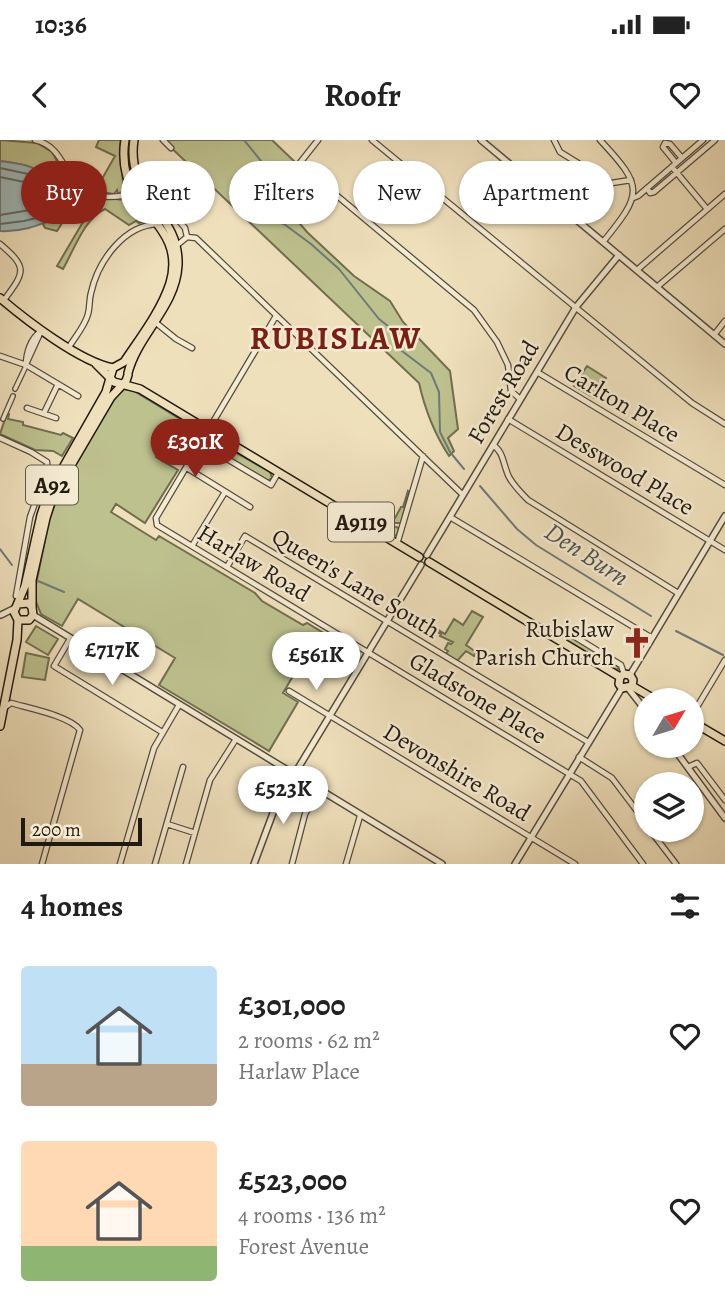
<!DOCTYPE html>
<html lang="en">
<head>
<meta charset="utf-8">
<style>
  body { margin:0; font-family:Alegreya,serif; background:#f2f2f2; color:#222; height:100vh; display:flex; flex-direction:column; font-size:26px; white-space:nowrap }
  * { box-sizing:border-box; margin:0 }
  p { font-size:23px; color:#767676 }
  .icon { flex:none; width:38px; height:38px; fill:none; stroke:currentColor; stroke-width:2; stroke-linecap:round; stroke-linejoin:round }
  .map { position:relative; height:724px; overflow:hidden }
  .drawer { display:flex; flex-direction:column; background:#fff; flex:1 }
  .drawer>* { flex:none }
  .hud { position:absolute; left:21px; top:21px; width:684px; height:63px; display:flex; gap:14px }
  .needle { width:46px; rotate:52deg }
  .controls { position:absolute; left:634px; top:548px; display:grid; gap:14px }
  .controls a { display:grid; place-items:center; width:70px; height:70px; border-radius:50%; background:#fff; box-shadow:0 2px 5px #0004; font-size:35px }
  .scale { position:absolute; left:21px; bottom:18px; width:121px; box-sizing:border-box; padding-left:7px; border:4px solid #211a11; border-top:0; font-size:19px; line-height:24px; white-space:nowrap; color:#211a11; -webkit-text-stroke:5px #f5ebd3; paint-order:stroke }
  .price { position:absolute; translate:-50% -60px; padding:0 16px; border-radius:24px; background:#fff; color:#222; font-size:23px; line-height:46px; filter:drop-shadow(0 2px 4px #0008) }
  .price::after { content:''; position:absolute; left:50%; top:42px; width:21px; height:16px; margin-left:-10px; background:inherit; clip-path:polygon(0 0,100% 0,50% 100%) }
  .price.current { background:#8f2418; color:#fff }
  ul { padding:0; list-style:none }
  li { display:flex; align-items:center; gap:21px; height:175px; padding:0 21px }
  li span { display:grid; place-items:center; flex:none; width:196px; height:140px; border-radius:7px; color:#555 }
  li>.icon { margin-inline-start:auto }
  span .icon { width:84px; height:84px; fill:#fffc; stroke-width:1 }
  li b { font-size:30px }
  h2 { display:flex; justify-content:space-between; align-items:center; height:84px; padding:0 21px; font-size:30px }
  .tag { padding:0 24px; border-radius:32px; background:#fff; box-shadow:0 2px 5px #0004; font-size:24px; line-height:63px }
  .tag.current { background:#8f2418; color:#fff }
  .status { display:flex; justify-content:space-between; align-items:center; height:49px; padding:0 35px; background:#fff; direction:ltr }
  .status svg { height:19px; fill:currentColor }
  header { display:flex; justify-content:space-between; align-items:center; height:91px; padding:0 21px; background:#fff; font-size:32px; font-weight:600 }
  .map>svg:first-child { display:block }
</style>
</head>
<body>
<div class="status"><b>10:36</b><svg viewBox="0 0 49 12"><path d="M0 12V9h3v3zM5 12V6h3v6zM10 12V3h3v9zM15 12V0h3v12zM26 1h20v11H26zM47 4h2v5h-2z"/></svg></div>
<header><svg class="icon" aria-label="back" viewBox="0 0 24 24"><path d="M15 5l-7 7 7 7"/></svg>Roofr<svg class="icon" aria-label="heart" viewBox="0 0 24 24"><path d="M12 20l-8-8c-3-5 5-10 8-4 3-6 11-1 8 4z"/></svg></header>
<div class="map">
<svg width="725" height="724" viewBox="0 0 725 724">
  <rect width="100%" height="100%" fill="#efe0bc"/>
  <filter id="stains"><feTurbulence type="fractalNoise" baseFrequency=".00286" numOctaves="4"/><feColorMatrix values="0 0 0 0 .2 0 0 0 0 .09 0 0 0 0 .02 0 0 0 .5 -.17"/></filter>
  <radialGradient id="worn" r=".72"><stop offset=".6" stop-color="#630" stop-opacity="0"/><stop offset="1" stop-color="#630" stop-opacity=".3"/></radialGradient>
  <!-- green -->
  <path fill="#bdc18e" stroke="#6f6e50" stroke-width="2" d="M0,0L37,3L52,12L70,45L64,80L57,91L45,88L43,84L53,77L47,47L49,43C38,24 19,24 0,21Z
    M99,0H121C116,17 127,43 122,52L118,54L117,50L114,54L87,50L90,43L98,46L115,16L96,7Z
    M163,0H272L295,22L284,36V50L277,57L307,92L354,136L390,161L403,182L450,231L458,289L448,298L454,311L449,316C434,293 425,270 419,243Z
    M74,51L86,56L135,61L148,79L139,83L136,81L129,85L105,69C84,79 74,110 63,129L57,126L93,65Z
    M587,226L606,238L594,258L574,246Z
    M124,249L134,251L180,279C173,291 159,303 156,317L178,330L145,383L116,364L111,372L156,400L159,396L255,453L262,461L303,485L307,483L335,500L321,522L306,514L283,553L298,562L269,611L159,545L175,518L78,459L62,486L41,474L35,459V450L49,379L65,340L115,258Z
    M7,273L9,274L8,279L23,282V285L61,295L63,293L73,298L62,316L53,311L35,310L0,294Z
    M212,299L270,332L272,338L267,341L206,304Z
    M408,351L409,352L401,383H393L388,378L383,381L387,388L393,386L399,388L397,395L394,396L377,386L384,375L395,378L401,367H403Z
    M472,471L483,477L466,505L476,512L474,516L466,511L457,521L446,514L448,511L445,509L448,503L451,504L453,502L440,496L441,494L430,488L432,486L445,494L454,479L463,485Z
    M36,486L58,499L48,515L26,502Z
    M569,497H572L620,528L616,530L566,500Z
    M26,513L49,518L45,540L22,537Z"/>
  <!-- water -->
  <path fill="#a0babc" stroke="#6d7a78" stroke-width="2" d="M0,21C19,24 38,24 49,43L47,48L55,61L53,78C38,87 18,92 0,91Z"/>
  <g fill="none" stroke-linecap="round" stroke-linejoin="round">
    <!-- shore -->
    <path stroke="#606a66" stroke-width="2" d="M0,28L33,35L40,42C40,54 48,61 46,73L40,77L24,81L0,84
      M0,37L29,43L38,65L36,69L0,75"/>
    <!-- stream -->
    <path stroke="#6d7a78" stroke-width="2" d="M244,0L270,32L275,43L271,54L265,57L261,69L269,79L284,84L311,104L339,129L379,179L393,190L402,211L431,233L439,252L440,292L450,312L464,329
      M480,346L517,389L536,405L651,476
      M0,409L12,425
      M38,441L64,452
      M676,491L723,515"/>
    <defs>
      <path id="pedestrian" d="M15,249L26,226
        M3,279L13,256"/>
      <path id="minor" d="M35,0C80,10 54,77 144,51
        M163,0L171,8
        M318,0L299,24L474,170L497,202L508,225L511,251L520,259
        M372,0L692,263L725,284
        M554,0L560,12L586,28L605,44L631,40
        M600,0C644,47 643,53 603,102
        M676,23L663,7L665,3L670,4L682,18
        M672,27L707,69
        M144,40L185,88L187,97
        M647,48L650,53L654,52L715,0
        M633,58L638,56L703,0
        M0,104C27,127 26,131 4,160
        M176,106L187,97L196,98L462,354
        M637,130L725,54
        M657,147L725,89
        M276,176L156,378L157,385L581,641L643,724
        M155,182L176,199L192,208
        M714,195L725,181
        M69,207C75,197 85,186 88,174C90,167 89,160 91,153C98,121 124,85 158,84
        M0,216L26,225L78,256
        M26,224L41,191
        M26,225C26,212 31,198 41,191
        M537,232L725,345
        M27,268L56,278
        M44,273L58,244
        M508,279L725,410
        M0,298L31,312L47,322V330L30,377L16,456
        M202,304L271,345L278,333
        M493,305C504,312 503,325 509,337C514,346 521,353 528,360L678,453
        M187,328L250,367
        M450,377L652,498
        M397,404L423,316
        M192,406L225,352
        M227,427L245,396L588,602
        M70,499L54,526L162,592
        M562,503L566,496L572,495L621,525L624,534
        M289,551L575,724
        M4,568L11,563C28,568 70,576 80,590L42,724
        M691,577L725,520
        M579,617L612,638L646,683
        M688,627L697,623L725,660
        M167,684L195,693
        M650,690L676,724
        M120,724L154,608L179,565
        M155,724L183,627
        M186,724L210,640L236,599
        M292,724L305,674L319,650
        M346,724L360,676"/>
      <path id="tertiary" d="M481,0L725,204
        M427,415L576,167L619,115
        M1,475L15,468
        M33,475L289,631
        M630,535L725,376
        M628,548L646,571
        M672,606L725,678
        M297,630L421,425
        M299,637L442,724
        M254,724L273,673L291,640
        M515,724L622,548"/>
      <path id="primary" d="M0,158C26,180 80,222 113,228
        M96,224L114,242L140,249L419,417
        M113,228L124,222C140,198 161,171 170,143C185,93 139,75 127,37C124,26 123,12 125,0
        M128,233C138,194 176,167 178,125C180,73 125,56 134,0
        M429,422L620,537
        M18,464L28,463L32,467L33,475L29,480H18L14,472L25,446L41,375L48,354L106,252L113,228
        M32,467V440L46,378L53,356L111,257L126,241L128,235
        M620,537L624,534L630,535L633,540L632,546
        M620,537L619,544L622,548L632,546
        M632,546L656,560
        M691,581L725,601
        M0,586L17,500L18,480"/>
    </defs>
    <!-- pedestrian casing -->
    <use href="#pedestrian" stroke="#544c3c" stroke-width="6"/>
    <!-- minor casing -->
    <use href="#minor" stroke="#544c3c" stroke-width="7"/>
    <!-- tertiary casing -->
    <use href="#tertiary" stroke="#544c3c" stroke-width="8"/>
    <!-- primary casing -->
    <use href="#primary" stroke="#211a11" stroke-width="10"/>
    <!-- pedestrian -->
    <use href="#pedestrian" stroke="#f5ebd3" stroke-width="3.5"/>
    <!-- minor -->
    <use href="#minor" stroke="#f5ebd3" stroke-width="4.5"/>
    <!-- tertiary -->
    <use href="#tertiary" stroke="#f5ebd3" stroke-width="5"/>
    <!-- primary -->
    <use href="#primary" stroke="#efe0bc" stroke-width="7"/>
  </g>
  <!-- icons -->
  <defs>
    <symbol id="church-bare" viewBox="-9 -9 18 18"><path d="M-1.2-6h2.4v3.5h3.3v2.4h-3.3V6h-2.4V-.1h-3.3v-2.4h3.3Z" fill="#8f2418" stroke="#f5ebd3" stroke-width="2.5" paint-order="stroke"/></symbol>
  </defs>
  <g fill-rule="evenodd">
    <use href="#church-bare" x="615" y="481" width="44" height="44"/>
  </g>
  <g text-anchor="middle" stroke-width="5" stroke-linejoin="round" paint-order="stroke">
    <!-- shield labels -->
    <g fill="#f5ebd3" stroke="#61594b" stroke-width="2">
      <rect x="26" y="325.5" width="52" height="39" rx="5"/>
      <rect x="328" y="362.5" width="66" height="39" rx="5"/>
    </g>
    <g font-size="23" font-weight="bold" fill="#211a11">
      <text x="52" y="353">A92</text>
      <text x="361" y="390">A9119</text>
    </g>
    <!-- street labels -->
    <g font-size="24" fill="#211a11" stroke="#f5ebd3">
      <text transform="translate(503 252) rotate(-59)" y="8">Forest Road</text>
      <text transform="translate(622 263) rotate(31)" y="8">Carlton Place</text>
      <text transform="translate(625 329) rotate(31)" y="8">Desswood Place</text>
      <text transform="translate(254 423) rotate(31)" y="8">Harlaw Road</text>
      <text transform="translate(356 443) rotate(31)" y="8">Queen's Lane South</text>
      <text transform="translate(478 558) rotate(31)" y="8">Gladstone Place</text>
      <text transform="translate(457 632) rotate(31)" y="8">Devonshire Road</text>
    </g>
    <!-- poi labels -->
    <g font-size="24" fill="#211a11" stroke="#f5ebd3" text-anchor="end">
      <text x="614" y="497">Rubislaw<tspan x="614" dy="28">Parish Church</tspan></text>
    </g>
    <!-- water labels -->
    <g font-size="26" font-style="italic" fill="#4d524d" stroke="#f5ebd3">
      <text transform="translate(587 414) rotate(33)" y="9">Den Burn</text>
    </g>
    <!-- district labels -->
    <g font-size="32" font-weight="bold" letter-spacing="2" fill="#7a1f14" stroke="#f5ebd3">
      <text x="336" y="209">RUBISLAW</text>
    </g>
  </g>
  <rect width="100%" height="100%" filter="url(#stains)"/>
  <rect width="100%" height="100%" fill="url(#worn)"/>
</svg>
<div class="controls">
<a><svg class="needle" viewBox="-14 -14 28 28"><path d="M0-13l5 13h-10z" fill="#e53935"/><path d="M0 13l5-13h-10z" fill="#767676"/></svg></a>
<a><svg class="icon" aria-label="layers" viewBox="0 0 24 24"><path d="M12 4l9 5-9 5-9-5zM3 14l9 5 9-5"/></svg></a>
</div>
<div class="scale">200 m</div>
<b class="price current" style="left:195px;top:339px">£301K</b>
<b class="price" style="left:112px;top:547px">£717K</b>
<b class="price" style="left:316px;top:552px">£561K</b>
<b class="price" style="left:283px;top:686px">£523K</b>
<div class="hud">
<a class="tag current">Buy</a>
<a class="tag">Rent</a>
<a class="tag">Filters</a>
<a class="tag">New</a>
<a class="tag">Apartment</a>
</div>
</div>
<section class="drawer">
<h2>4 homes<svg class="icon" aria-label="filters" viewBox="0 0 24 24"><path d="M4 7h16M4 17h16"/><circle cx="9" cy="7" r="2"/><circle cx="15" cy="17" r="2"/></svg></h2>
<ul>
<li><span style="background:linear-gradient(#bfe0f5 70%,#b9a48a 0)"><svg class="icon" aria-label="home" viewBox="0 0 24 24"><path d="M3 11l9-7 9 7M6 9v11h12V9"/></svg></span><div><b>£301,000</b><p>2 rooms · 62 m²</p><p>Harlaw Place</p></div><svg class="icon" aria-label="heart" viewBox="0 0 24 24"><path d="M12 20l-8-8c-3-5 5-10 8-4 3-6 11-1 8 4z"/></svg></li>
<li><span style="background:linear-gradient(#ffd9b3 75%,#8fb573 0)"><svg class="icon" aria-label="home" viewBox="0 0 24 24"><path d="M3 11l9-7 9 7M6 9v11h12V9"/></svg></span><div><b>£523,000</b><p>4 rooms · 136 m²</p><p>Forest Avenue</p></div><svg class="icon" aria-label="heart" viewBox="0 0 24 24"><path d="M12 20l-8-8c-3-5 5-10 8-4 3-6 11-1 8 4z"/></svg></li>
</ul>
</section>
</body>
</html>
